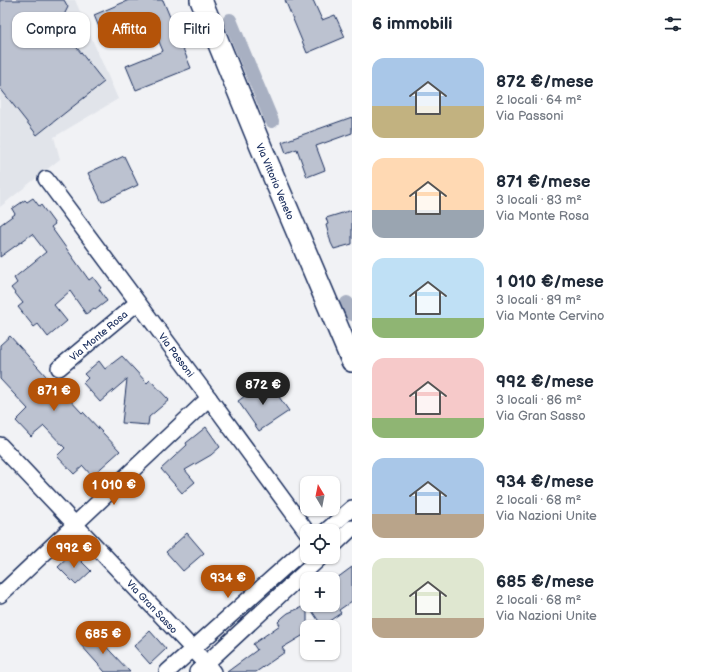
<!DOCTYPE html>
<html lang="it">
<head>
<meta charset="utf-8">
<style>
  body { margin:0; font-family:"Balsamiq Sans",sans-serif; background:#f6f6f7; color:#1f2937; height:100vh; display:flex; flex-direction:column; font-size:15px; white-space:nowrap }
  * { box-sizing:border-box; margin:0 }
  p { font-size:13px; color:#747a83 }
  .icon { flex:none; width:22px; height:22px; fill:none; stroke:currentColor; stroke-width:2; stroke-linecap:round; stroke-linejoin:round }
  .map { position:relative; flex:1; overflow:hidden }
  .panel { display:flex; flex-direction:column; background:#fff; width:352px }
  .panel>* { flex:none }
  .top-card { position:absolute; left:12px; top:12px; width:280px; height:36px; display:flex; gap:8px }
  .needle { width:26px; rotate:350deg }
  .fabs { position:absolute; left:300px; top:476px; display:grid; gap:8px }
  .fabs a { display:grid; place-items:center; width:40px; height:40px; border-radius:8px; background:#fff; box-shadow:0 1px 3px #0004; font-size:20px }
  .price { position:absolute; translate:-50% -34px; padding:0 9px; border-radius:14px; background:#b45309; color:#fff; font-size:13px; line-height:26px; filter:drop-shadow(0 1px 2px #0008) }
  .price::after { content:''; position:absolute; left:50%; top:24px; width:12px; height:9px; margin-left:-6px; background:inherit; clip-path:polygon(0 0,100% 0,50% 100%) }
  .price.selected { background:#222; color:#fff }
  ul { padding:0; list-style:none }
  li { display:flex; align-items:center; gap:12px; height:100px; padding:0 20px }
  li span { display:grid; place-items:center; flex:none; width:112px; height:80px; border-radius:12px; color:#555 }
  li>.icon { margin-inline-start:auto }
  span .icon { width:48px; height:48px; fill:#fffc; stroke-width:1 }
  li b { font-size:17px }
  h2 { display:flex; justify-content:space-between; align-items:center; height:48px; padding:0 20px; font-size:17px }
  .tag { padding:0 14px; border-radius:12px; background:#fff; box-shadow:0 1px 3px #0004; font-size:14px; line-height:36px }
  .tag.selected { background:#b45309; color:#fff }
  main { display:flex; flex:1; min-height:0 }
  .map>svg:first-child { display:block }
</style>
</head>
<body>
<main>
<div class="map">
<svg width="352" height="672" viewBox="0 0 352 672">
  <rect width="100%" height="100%" fill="#f1f2f5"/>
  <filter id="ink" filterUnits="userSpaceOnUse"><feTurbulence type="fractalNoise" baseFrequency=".025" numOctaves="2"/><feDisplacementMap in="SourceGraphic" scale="8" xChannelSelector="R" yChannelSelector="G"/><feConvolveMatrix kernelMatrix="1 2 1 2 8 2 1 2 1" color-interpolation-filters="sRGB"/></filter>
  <g filter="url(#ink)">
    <!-- built -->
    <path fill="#e1e4ea" d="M0,0H75L118,99L54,137L60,159L0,207Z"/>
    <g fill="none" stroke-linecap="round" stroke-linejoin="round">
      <!-- canal -->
      <path stroke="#a8b0c2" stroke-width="14" d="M230,20L272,121
        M347,303L352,314"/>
    </g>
    <!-- building -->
    <path fill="#bcc2d0" stroke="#1b2f5e" d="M0,0H64L68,7L59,25L104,82L37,135L0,88Z
      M129,0H163L191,68L136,90L126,66L163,51L151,23L105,42L94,15Z
      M285,0H313L322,20L335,15L345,37L307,53Z
      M352,117V133L316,146L325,170L307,177L297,149L286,153L282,142Z
      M124,156L138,185L102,202L88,173Z
      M33,198L39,206L41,205L55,224L51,227L89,280L93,277L101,288L99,289L107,301L95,310L94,308L86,314L70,291L54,305L67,321L48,337L38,324L34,327L18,307L23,303L11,288L17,283L14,278L46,252L32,234L0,257V225L15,214L12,209L25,200L27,202Z
      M352,210V244L334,249L331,243L326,225L328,224L326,218Z
      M10,336L55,386L56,385L82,413L83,412L120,451L92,476L83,466L74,474L57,456L65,448L44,426L31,437L16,421L28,409L0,379V345Z
      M122,356L147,383L150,380L169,400L149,417L148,425L122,423L127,379L100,402L83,383L88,378L84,374L99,361L105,369Z
      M267,380L289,411L259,431L238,401Z
      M206,427L220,447L211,455L185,470L195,482L182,493L161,469L187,445L186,443Z
      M187,533L204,553L183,571L166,552Z
      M73,553L91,571L76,585L58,567Z
      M352,567V601L339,610L341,613L322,626L308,605H333V581Z
      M307,605V633L282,648L285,652L256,672H227L257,650L253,644L280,625L278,622L283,617L288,613Z
      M150,631L166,649L150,664L134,646Z
      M93,632L111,652L130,672H105L80,644Z"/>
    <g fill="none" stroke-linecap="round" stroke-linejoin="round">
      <defs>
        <g id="street">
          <path id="s1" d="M46,179L209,398L307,532"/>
          <path id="s2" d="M59,368L137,303"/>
          <path id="s3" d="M0,445L206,663L213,672"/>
          <path d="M326,531L352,508"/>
          <path d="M333,546L352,528"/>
          <path d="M0,595L209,398"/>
          <path d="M167,672L307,547"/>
          <path d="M197,672L321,557"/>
        </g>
        <g id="secondary">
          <path id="s4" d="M201,0L261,147L352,361"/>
        </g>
      </defs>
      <!-- street casing -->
      <use href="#street" stroke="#1b2f5e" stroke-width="18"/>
      <!-- secondary casing -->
      <use href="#secondary" stroke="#1b2f5e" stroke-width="24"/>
      <!-- street -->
      <use href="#street" stroke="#fff" stroke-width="15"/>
      <!-- secondary -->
      <use href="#secondary" stroke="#fff" stroke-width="21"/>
    </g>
  </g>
  <g text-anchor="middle" stroke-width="3" stroke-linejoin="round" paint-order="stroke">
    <!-- street labels -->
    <g font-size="10" fill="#1b2f5e" stroke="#fff">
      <text dy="4" stroke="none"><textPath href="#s4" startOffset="196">Via Vittorio Veneto</textPath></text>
      <text dy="4" stroke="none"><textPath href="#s2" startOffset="51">Via Monte Rosa</textPath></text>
      <text dy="4" stroke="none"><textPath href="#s1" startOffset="219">Via Passoni</textPath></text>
      <text dy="4" stroke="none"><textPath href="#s3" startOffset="222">Via Gran Sasso</textPath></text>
    </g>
  </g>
</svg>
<div class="fabs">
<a><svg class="needle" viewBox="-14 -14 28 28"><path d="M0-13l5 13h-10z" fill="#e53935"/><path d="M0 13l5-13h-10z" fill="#747a83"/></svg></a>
<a><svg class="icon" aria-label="locate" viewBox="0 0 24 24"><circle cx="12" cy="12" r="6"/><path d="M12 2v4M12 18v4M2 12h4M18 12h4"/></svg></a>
<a>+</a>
<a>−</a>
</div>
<b class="price selected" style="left:263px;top:406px">872 €</b>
<b class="price" style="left:54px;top:412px">871 €</b>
<b class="price" style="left:114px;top:506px">1 010 €</b>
<b class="price" style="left:74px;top:569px">992 €</b>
<b class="price" style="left:228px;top:599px">934 €</b>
<b class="price" style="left:103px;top:655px">685 €</b>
<div class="top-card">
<a class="tag">Compra</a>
<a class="tag selected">Affitta</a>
<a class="tag">Filtri</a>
</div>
</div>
<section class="panel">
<h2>6 immobili<svg class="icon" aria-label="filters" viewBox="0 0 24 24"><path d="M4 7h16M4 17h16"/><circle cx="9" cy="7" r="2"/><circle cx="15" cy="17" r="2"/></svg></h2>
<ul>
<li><span style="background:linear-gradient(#a9c7e8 60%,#c2b280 0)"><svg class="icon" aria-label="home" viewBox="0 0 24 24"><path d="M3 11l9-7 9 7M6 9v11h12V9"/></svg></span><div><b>872 €/mese</b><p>2 locali · 64 m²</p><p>Via Passoni</p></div></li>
<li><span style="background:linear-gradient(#ffd9b3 65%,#9aa5b1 0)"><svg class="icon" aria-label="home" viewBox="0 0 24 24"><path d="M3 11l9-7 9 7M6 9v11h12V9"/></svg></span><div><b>871 €/mese</b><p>3 locali · 83 m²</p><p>Via Monte Rosa</p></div></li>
<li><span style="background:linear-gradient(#bfe0f5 75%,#8fb573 0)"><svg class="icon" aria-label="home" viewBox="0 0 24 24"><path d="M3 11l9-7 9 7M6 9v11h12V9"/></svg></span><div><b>1 010 €/mese</b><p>3 locali · 89 m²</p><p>Via Monte Cervino</p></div></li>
<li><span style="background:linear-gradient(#f6c9c9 75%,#8fb573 0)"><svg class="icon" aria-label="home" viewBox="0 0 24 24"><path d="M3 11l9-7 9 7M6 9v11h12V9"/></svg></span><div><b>992 €/mese</b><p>3 locali · 86 m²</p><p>Via Gran Sasso</p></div></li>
<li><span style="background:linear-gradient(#a9c7e8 70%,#b9a48a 0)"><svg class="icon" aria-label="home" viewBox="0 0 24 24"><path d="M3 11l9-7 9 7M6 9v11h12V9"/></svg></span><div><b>934 €/mese</b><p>2 locali · 68 m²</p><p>Via Nazioni Unite</p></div></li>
<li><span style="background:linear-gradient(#dfe7d0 75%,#b9a48a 0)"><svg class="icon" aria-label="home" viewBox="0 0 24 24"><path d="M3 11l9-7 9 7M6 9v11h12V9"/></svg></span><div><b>685 €/mese</b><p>2 locali · 68 m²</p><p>Via Nazioni Unite</p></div></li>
</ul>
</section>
</main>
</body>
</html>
